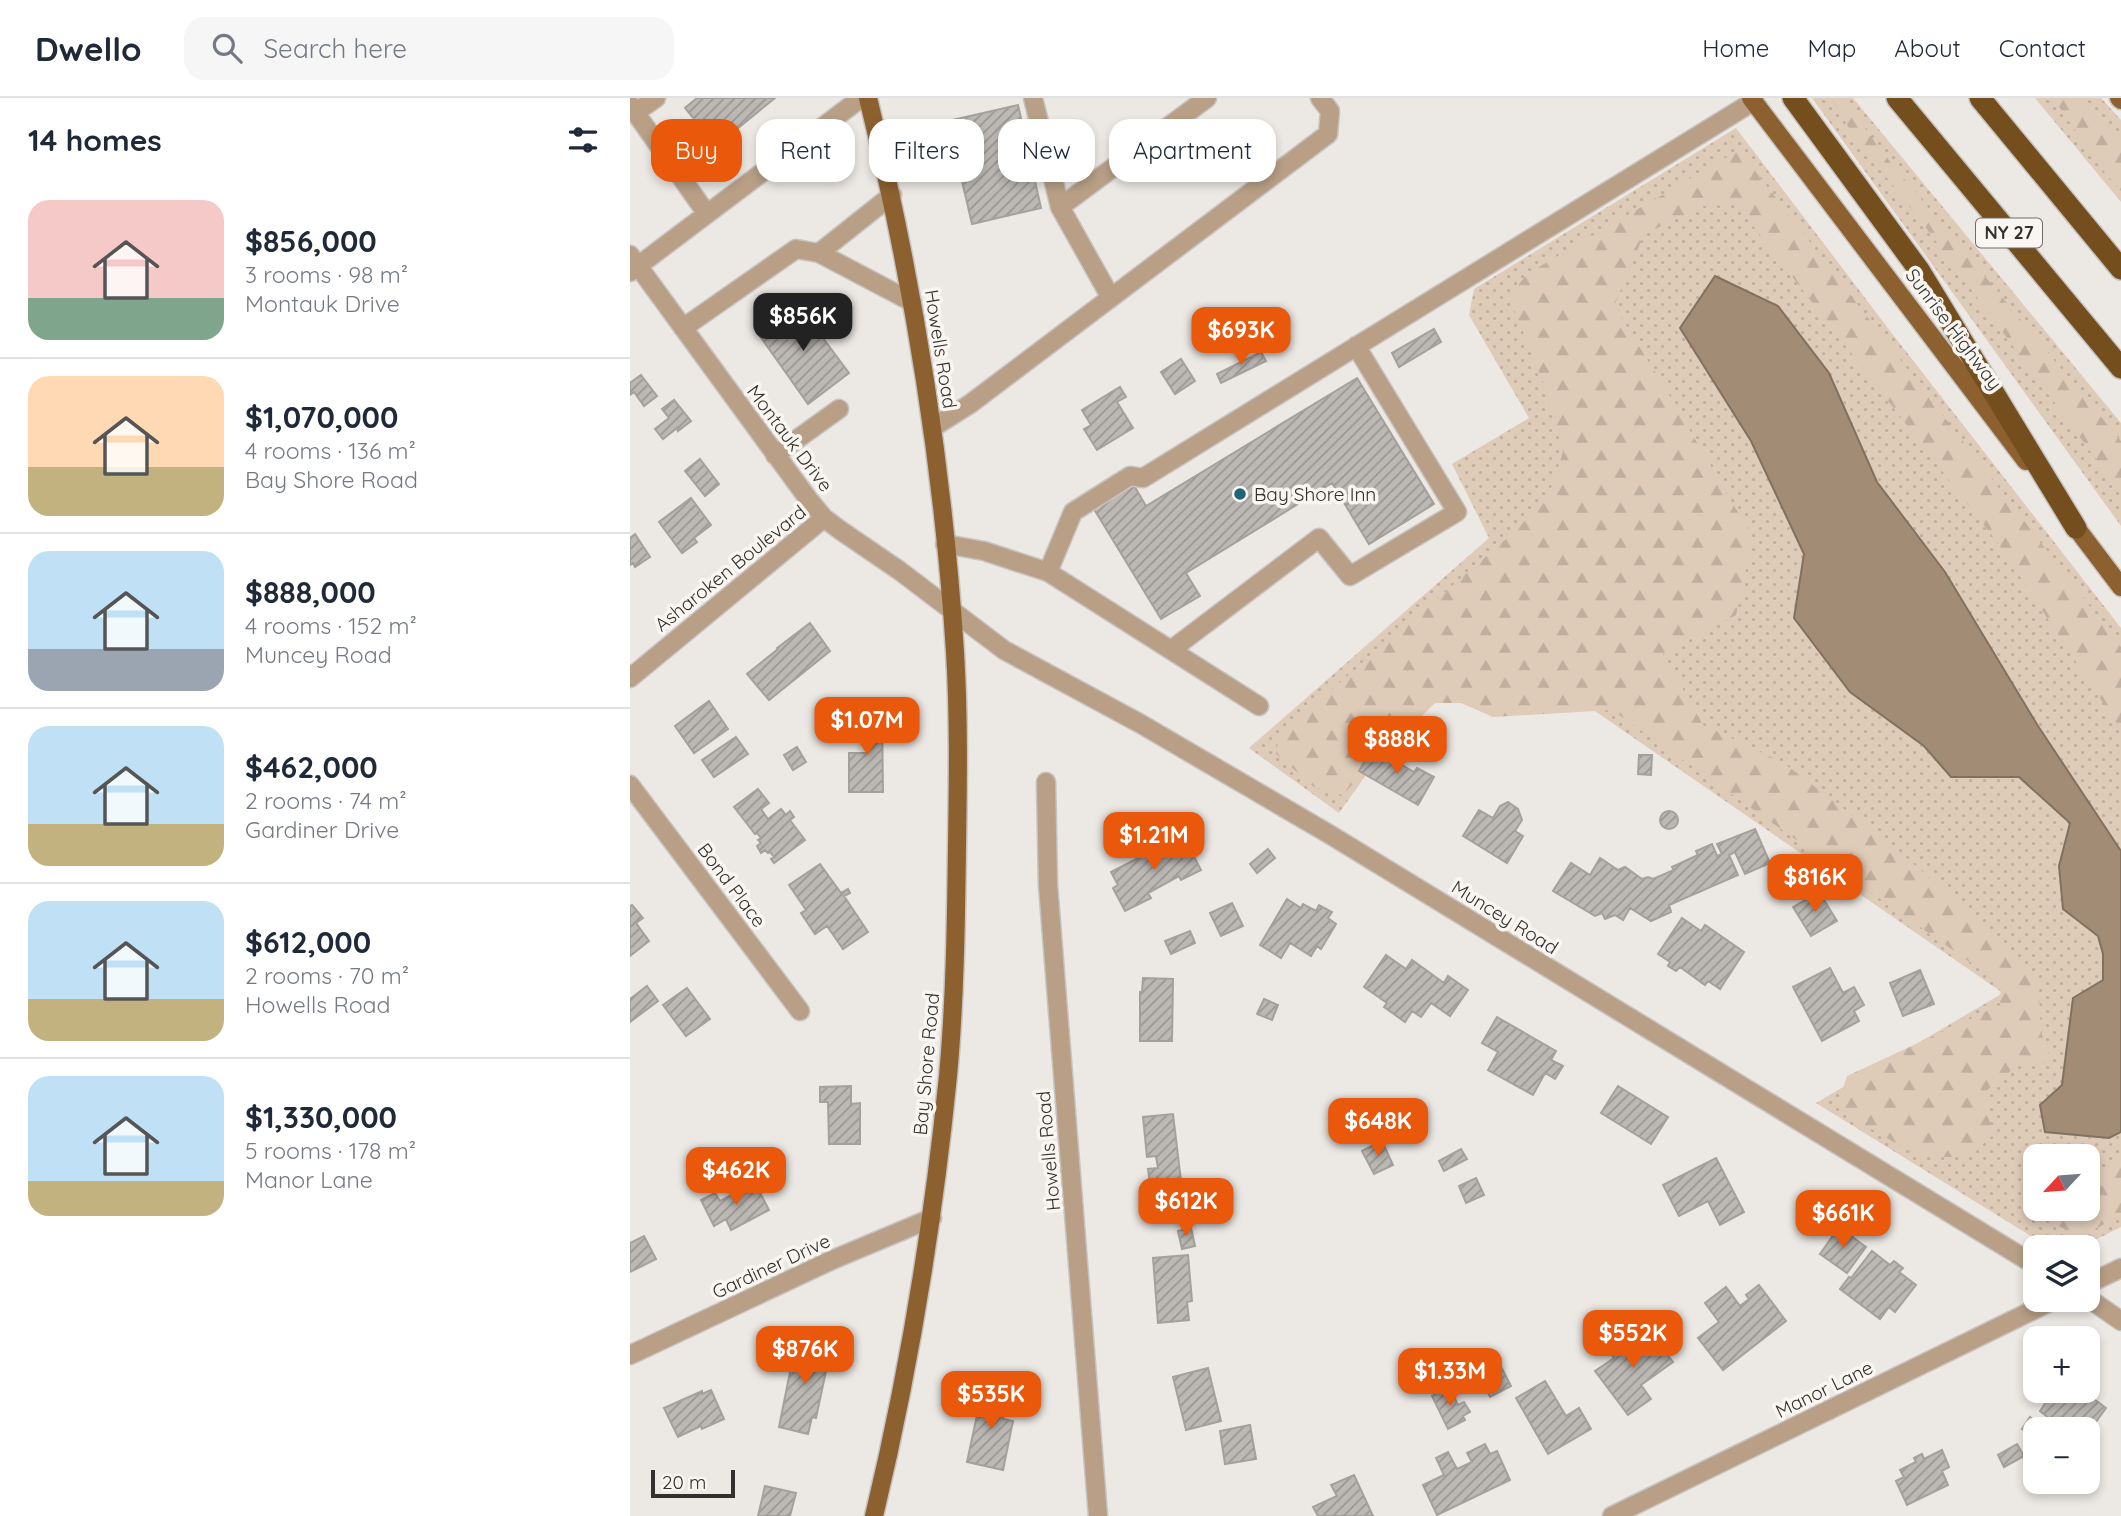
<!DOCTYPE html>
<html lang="en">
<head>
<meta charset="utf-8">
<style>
  body { margin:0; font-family:Quicksand,sans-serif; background:#f6f6f7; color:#1f2937; height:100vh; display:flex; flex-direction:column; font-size:26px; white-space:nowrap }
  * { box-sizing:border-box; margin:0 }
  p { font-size:23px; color:#747a83 }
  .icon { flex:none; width:38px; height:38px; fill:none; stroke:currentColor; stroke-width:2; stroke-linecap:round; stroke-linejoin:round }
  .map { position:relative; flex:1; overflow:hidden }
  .drawer { display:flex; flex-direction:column; background:#fff; width:630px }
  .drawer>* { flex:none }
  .guide { position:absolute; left:21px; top:21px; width:665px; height:63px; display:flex; gap:14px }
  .needle { width:46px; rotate:244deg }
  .fabs { position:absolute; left:1393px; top:1046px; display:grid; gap:14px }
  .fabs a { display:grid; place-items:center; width:77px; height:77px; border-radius:14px; background:#fff; box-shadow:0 4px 10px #0003; font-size:35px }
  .scale { position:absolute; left:21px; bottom:18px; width:84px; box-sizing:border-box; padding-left:7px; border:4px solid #32312f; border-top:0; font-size:19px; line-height:24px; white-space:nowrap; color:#32312f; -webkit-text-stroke:5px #f9f5f1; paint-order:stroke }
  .price { position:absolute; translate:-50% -60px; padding:0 16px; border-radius:14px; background:#ea580c; color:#fff; font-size:23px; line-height:46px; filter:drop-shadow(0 2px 4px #0008) }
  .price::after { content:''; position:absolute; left:50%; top:42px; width:21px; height:16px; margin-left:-10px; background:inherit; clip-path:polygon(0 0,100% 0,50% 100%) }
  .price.on { background:#222; color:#fff }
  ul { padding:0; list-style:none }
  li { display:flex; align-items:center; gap:21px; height:175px; padding:0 28px }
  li+li { border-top:2px solid #e0e1e3 }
  li span { display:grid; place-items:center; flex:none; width:196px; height:140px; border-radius:21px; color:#555 }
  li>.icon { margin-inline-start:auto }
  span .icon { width:84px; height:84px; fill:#fffc; stroke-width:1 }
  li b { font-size:30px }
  h2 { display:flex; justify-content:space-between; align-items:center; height:84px; padding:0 28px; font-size:30px }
  .chip { padding:0 24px; border-radius:21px; background:#fff; box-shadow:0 4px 10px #0003; font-size:24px; line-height:63px }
  .chip.on { background:#ea580c; color:#fff }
  header { display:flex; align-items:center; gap:42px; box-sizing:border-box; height:98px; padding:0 35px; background:#fff; border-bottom:2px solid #e0e1e3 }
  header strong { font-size:33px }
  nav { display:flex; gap:38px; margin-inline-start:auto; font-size:24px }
  .search { width:490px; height:63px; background:#f6f6f7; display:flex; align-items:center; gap:18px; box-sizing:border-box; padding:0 24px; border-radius:21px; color:#747a83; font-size:26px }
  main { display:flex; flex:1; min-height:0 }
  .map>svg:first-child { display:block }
</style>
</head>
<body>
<header>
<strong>Dwello</strong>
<div class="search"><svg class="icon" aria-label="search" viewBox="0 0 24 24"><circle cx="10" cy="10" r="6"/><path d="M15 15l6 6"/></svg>Search here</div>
<nav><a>Home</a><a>Map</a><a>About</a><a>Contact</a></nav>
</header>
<main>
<section class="drawer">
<h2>14 homes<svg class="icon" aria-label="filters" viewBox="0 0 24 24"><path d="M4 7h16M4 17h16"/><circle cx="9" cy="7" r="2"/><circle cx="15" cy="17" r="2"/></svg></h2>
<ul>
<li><span style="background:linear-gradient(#f6c9c9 70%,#7fa58c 0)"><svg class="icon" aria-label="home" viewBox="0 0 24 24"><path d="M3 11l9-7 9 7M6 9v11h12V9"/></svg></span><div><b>$856,000</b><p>3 rooms · 98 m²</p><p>Montauk Drive</p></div></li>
<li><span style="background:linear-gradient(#ffd9b3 65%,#c2b280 0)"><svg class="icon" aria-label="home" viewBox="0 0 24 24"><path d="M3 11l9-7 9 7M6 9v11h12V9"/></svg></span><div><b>$1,070,000</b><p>4 rooms · 136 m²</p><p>Bay Shore Road</p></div></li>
<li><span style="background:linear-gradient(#bfe0f5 70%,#9aa5b1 0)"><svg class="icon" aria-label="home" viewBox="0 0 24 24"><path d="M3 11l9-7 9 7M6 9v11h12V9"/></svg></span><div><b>$888,000</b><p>4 rooms · 152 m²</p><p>Muncey Road</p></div></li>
<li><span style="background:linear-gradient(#bfe0f5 70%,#c2b280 0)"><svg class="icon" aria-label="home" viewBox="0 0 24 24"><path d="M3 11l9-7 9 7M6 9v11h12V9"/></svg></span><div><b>$462,000</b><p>2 rooms · 74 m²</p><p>Gardiner Drive</p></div></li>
<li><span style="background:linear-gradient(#bfe0f5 70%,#c2b280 0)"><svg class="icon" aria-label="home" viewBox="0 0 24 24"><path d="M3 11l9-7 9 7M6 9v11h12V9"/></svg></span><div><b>$612,000</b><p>2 rooms · 70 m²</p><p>Howells Road</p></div></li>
<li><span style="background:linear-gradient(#bfe0f5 75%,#c2b280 0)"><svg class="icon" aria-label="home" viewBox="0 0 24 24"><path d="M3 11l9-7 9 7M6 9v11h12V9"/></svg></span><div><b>$1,330,000</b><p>5 rooms · 178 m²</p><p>Manor Lane</p></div></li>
</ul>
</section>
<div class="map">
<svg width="1491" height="1418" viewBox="0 0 1491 1418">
  <defs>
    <pattern id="grass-dots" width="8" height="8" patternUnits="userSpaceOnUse" patternTransform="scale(1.75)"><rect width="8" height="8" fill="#decbb8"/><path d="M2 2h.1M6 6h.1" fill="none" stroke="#bfaf9e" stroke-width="1.8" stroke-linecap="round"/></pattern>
    <pattern id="forest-firs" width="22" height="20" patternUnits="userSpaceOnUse" patternTransform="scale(1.75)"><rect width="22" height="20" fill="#decbb8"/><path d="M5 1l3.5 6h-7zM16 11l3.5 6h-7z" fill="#bfaf9e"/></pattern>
    <pattern id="building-hatch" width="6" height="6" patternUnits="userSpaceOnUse" patternTransform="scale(1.75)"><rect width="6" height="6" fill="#bcb8b4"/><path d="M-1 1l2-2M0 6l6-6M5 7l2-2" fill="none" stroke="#999693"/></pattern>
  </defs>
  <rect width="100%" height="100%" fill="#ece8e4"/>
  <!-- grass -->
  <path fill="url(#grass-dots)" fill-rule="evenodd" d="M1182,0H1223L1491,325V428Z
    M1405,0H1471L1491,22V104Z
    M1106,30L1257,229L1491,530V1129L1449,1150H1420L1186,1005L1373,895L842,528L709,715L619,650L859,440L822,366L899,320L839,217L844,191ZM1405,1059H1458V1111H1405Z"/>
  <!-- forest -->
  <path fill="url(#forest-firs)" d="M1201,0H1214L1249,50L1491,343V395L1288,119L1225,40Z
    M1423,0H1445L1482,32L1491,43V93L1471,70Z
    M1109,52L1491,549V632L1367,444L1107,107L1074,108L1014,136L984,208L1038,295L1123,440L1106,517L1033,556L1073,627L1152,664L1253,740L1348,821L1408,880L1411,934L1422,965L1389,966L1355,994L1362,1038L1339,1059H1290L1222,1020L1209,1004L1217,978L1370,907L1371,886L982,612L863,619L831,605H805L712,697L684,689L646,656L649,637L875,442L917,402L933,354L915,289L879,199L897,176Z
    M1491,1063V1118L1448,1139L1403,1113L1405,1107V1111H1458V1073L1473,1071Z"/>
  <!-- water -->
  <path fill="#a28c75" stroke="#807160" stroke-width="2" d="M1085,178L1148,208L1199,275L1247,384L1315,474L1408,628L1491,753V1034L1479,1040L1415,1034L1410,1007L1432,987L1443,900L1473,882V856L1468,838L1433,811L1429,768L1440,725L1389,679H1321L1294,648L1220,594L1164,520L1174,456L1121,343L1050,230Z"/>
  <!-- building -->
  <path fill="url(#building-hatch)" stroke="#a4a19d" stroke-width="2" d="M67,0H145L86,48L55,10Z
    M388,7L411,110L342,126L318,23Z
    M167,205L219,275L178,306L127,234Z
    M804,231L811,244L769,269L762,255Z
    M631,254L636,263L591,285L587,276Z
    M551,261L565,283L545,296L531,274Z
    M11,277L27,298L14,308L4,294L0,297V285Z
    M727,280L804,406L739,446L702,385L556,475L570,498L531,521L464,411L503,386L516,408Z
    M490,289L496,299L487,304L503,330L467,352L454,331L461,327L452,312Z
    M44,302L61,323L48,333L47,330L33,341L25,331L39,320L32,311Z
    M70,361L89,386L75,398L55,373Z
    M61,400L81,427L64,440L67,444L52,455L29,424Z
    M5,436L20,459L5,469L3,465L0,467V440Z
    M180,525L200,553L139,602L117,576L148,551L147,550Z
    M79,603L98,631L64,655L45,628Z
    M223,619H252L253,694H219V655H238V638H223Z
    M106,639L118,656L84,679L72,662Z
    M167,649L176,664L163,672L154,657Z
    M743,650L784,674L787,670L804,679L788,707L729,673Z
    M1009,657H1022L1021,677L1008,676Z
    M128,691L139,705L131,711L138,721L151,711L156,717L160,713L164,719L160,722L175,742L144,765L141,761L144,759L140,754L138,755L135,752L131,755L127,748L131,745L128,742L131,740L127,735L125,736L104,709Z
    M878,704L888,711L892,722L885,733L893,738L877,765L833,738L849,712L863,720L870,708Z
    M1030 722a9 9 0 1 1 18 0a9 9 0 1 1-18 0Z
    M1125,731L1140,765L1115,776L1105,754L1099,757L1108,777L1039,807L1041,814L1021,823L1000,810L993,822L985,817L975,821L972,815L965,818L923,793L941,765L960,777L970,760L988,772L995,769L1012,781L1018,779L1023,781L1044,772L1042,769L1068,757L1066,753L1082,746L1087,758L1092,756L1087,746Z
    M553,737L571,772L551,782L549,778L518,795L521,800L495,813L483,790L488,787L481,774Z
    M638,751L645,760L627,775L620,766Z
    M190,766L211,795L218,791L220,795L214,798L238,834L213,851L197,828L185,836L171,815L176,812L159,787Z
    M1189,794L1207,823L1181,838L1163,809Z
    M657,801L671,810L673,806L686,813L689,807L702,814L698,820L706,826L691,851L687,848L681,858L660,845L651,860L630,847Z
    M602,805L613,828L591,838L580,815Z
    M2,807L13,820L6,825L19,843L0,858V808Z
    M1052,820L1071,833L1075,827L1114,854L1090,891L1078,883L1075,887L1050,869L1046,873L1038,868L1040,864L1028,856Z
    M560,833L565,845L541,856L535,843Z
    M756,857L776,871L782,862L814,885L818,878L838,892L820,918L801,905L791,919L782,913L775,924L754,909L757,905L734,889Z
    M1200,870L1213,895L1224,889L1234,907L1224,913L1229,923L1192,943L1163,889Z
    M1290,872L1304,906L1273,918L1260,885Z
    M513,880L543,881L542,943H510V894H512Z
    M17,888L28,903L0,924V901Z
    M57,890L80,921L56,938L33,907Z
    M634,901L648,907L642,922L627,916Z
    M867,919L926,953L921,962L933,968L925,981L915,975L903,997L858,972L868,954L852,945Z
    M221,988V1006L230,1005V1046H199L198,1004H190V989Z
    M988,988L1038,1019L1021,1046L971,1015Z
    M543,1016L552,1091L521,1094L518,1071L528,1070L526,1058L517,1059L513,1019Z
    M752,1043L763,1067L744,1076L732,1053Z
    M831,1051L837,1061L814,1073L809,1063Z
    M1086,1060L1114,1114L1090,1127L1078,1103L1049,1118L1033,1087Z
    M846,1080L854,1097L836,1105L829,1088Z
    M125,1085L139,1112L101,1132L96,1121L84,1128L71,1102L85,1095L90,1103Z
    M1209,1129L1236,1149L1217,1175L1190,1156Z
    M561,1130L565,1148L552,1151L548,1133Z
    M14,1138L26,1161L0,1174V1145Z
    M1242,1153L1260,1167L1264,1163L1273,1170L1269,1174L1286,1187L1265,1214L1259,1209L1250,1221L1210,1191L1219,1179L1221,1180Z
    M558,1157L562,1203L557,1204L559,1222L528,1225L523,1160Z
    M1129,1187L1156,1223L1093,1272L1068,1240L1089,1224L1075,1205L1096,1189L1110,1208L1119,1201L1116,1197Z
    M1020,1234L1043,1264L1011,1287L1021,1301L998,1317L965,1273L984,1260L975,1248L990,1238L998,1250Z
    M181,1241L202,1245L186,1320L182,1319L178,1336L149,1329L165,1249L179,1252Z
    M864,1255L881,1288L860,1299L843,1267Z
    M578,1270L591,1323L556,1332L543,1279Z
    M915,1283L936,1318L949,1310L961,1331L918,1356L886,1300Z
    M353,1289L379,1294L373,1321L383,1323L373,1372L337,1364Z
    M819,1289L828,1307L834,1304L840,1314L833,1318L835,1322L818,1331L802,1298Z
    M81,1292L94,1321L72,1331L71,1328L48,1339L34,1310L72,1293V1296Z
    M1424,1293H1453L1476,1310L1458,1335V1332H1434L1410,1313Z
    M1400,1319L1418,1332H1405V1340L1392,1331Z
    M620,1327L626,1361L595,1366L590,1333Z
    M855,1346L860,1356L867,1353L880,1382L807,1417L793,1387L814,1377L806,1360L818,1354L827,1371L842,1364L837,1355Z
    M1387,1346L1394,1358L1374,1369L1368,1357Z
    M1312,1352L1319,1369L1312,1373L1318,1387L1277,1407L1266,1383L1274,1379L1270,1372L1286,1364L1284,1360L1292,1356L1294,1361Z
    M724,1377L743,1418H688L683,1409L707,1398L701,1387Z
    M135,1388L166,1395L160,1418H128Z"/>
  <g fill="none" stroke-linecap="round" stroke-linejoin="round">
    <defs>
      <path id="minor" d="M403,0L430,109L481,200
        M0,7L77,116
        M5,15L26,0
        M430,109L577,0
        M189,155L262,97
        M0,157L179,402L194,420L210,432L270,473L374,552L511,626L699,736L1405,1167
        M0,174L231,0
        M53,230L166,151L189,155L282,204
        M302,330L340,306L698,36L700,13L690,0
        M145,357L209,311
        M315,446L354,453L418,474L629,608
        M418,474L443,414L500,378L513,380L1124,3
        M541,552L689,440L720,478L827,414L726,248
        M0,580L194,420
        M416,684L418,787L468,1418
        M0,687L170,913
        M1458,1186L1491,1170
        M1458,1200L1491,1223
        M0,1257L202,1162L302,1120
        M982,1418L1424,1202"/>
      <path id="major" d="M238,0C283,182 313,367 325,554C329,619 328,683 327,748C326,825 325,902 318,978C303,1127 279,1273 244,1418
        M1121,0L1396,363
        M1489,0L1491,2
        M1438,419L1491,489"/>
      <path id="highway" d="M1163,0L1289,172L1446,430
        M1267,0L1491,270
        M1350,0L1491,171"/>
    </defs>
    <!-- minor casing -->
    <use href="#minor" stroke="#c7c3c0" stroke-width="21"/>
    <!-- major casing -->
    <use href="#major" stroke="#c7c3c0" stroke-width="21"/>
    <!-- highway casing -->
    <use href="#highway" stroke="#c7c3c0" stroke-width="24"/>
    <!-- minor -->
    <use href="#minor" stroke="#b89f86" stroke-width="18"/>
    <!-- major -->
    <use href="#major" stroke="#8c612f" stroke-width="18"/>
    <!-- highway -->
    <use href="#highway" stroke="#754e1e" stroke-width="21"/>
  </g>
  <!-- markers -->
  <circle fill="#206576" stroke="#f9f5f1" stroke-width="2.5" cx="610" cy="396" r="7"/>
  <g text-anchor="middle" stroke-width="7" stroke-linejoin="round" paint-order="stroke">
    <!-- shield labels -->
    <rect fill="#f9f5f1" stroke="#6e6c69" stroke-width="2" x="1346" y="120.5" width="66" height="29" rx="5"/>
    <g font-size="18" font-weight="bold" fill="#32312f">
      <text x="1379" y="141">NY 27</text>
    </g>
    <!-- street labels -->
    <g font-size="19" fill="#32312f" stroke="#f9f5f1">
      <text transform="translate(1324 231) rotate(53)" y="7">Sunrise Highway</text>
      <text transform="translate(311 251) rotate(81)" y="7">Howells Road</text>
      <text transform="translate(160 340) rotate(53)" y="7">Montauk Drive</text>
      <text transform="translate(100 470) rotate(-39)" y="7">Asharoken Boulevard</text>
      <text transform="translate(102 787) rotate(53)" y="7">Bond Place</text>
      <text transform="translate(875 819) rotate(32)" y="7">Muncey Road</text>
      <text transform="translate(296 966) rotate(-85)" y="7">Bay Shore Road</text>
      <text transform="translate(418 1053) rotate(-95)" y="7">Howells Road</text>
      <text transform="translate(141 1168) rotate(-25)" y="7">Gardiner Drive</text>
      <text transform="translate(1194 1291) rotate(-26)" y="7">Manor Lane</text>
    </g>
    <!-- poi labels -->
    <g font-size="19" fill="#32312f" stroke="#f9f5f1" text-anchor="start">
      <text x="624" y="403">Bay Shore Inn</text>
    </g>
  </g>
</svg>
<div class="fabs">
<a><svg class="needle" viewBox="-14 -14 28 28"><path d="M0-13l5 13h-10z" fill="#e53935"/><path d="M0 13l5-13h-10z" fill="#747a83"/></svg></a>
<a><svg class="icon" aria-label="layers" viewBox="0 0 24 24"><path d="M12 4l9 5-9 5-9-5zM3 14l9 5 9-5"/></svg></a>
<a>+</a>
<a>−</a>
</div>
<div class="scale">20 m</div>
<b class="price on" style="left:173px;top:255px">$856K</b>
<b class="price" style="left:611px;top:269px">$693K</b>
<b class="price" style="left:237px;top:659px">$1.07M</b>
<b class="price" style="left:767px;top:678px">$888K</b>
<b class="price" style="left:524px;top:774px">$1.21M</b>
<b class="price" style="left:1185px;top:816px">$816K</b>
<b class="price" style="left:748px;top:1060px">$648K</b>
<b class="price" style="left:106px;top:1109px">$462K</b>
<b class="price" style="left:556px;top:1140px">$612K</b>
<b class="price" style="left:1213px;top:1152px">$661K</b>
<b class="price" style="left:1003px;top:1272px">$552K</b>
<b class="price" style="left:175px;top:1288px">$876K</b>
<b class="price" style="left:820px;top:1310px">$1.33M</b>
<b class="price" style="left:361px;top:1333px">$535K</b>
<div class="guide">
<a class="chip on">Buy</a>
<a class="chip">Rent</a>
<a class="chip">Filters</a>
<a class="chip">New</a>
<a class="chip">Apartment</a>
</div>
</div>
</main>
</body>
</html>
